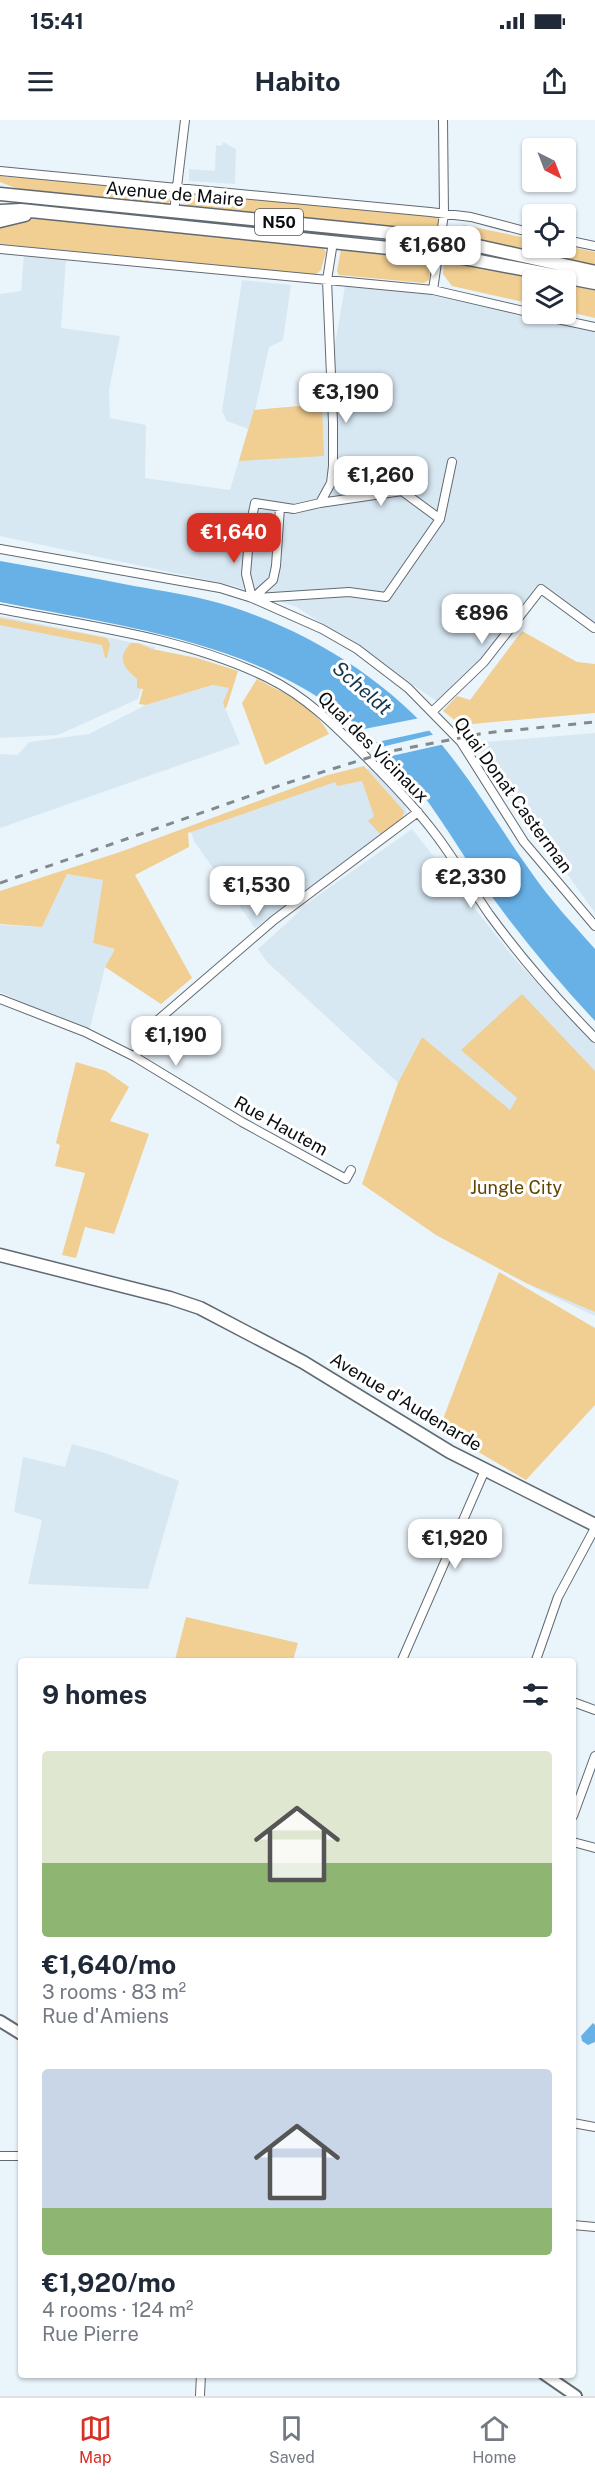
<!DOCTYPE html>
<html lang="en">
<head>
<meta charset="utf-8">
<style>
  body { margin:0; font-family:"Public Sans",sans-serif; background:#f2f2f3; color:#1f2937; height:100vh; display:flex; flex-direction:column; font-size:22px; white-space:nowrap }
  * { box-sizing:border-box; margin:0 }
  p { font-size:20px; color:#747a83 }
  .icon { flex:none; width:33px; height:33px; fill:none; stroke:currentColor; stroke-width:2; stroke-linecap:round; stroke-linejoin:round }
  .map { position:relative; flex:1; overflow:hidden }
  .side { position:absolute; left:18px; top:1538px; width:558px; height:720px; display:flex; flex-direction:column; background:#fff; border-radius:6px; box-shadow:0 2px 4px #0004 }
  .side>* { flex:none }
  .needle { width:39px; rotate:138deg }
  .buttons { position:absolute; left:522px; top:18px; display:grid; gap:12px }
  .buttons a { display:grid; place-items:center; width:54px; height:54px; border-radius:6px; background:#fff; box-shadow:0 2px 4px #0004; font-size:30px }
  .price { position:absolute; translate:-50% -51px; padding:0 14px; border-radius:12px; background:#fff; color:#222; font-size:20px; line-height:39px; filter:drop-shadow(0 2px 3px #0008) }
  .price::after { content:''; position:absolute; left:50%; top:36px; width:18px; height:14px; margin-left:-9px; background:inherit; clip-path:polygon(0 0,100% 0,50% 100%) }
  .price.selected { background:#d93025; color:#fff }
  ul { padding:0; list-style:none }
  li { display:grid; align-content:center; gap:12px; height:318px; padding:0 24px }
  li span { display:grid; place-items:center; height:186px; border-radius:6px; color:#555 }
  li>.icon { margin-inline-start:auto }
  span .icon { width:108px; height:108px; fill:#fffc; stroke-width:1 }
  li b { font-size:26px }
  h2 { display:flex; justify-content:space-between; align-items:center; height:72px; padding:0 24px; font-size:26px }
  .status { display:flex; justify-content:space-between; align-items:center; height:42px; padding:0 30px; background:#fff; direction:ltr }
  .status svg { height:16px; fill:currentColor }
  header { display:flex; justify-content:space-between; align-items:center; height:78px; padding:0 24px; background:#fff; font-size:27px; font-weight:700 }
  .dock { display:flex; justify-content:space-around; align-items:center; height:84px; border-top:2px solid #e0e1e3; background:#fff; font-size:16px; color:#747a83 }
  .dock a { display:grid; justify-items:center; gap:3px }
  .dock .selected { color:#d93025 }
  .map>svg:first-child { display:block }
</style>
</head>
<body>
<div class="status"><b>15:41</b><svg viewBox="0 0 49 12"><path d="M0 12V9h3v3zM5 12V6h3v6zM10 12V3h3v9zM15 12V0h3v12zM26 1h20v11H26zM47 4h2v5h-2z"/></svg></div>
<header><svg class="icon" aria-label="menu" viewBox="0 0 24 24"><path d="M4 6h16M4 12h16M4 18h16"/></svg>Habito<svg class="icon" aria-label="share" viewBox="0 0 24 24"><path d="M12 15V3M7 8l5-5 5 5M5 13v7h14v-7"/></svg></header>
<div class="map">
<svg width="595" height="2276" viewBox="0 0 595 2276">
  <rect width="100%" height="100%" fill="#eaf4fb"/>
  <!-- built -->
  <path fill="#d8e8f3" d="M223,22L236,29L235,64L189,61V49L215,51L216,25L222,26Z
    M24,135L66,140L61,208L120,216L109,270L110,298L146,305L145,358L230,370L248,309L227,301L222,291L242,160L291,165L283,220L269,227L255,290L325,284L345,166L433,174L595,211V505L541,469L500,523L441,584L297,487L231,465L0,416V174L21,171Z
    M0,496L155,527L138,579L58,615L0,618Z
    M214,565L230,568L223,583L240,624L0,708V634L18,635L29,622L89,614L146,585Z
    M595,613V793L474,623Z
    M370,648L405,685L407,693L405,697L255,808L194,721L190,710Z
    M412,709L514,838L566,894L595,920V1196L541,1171L436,1115L422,917L398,963L267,842L258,829L313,779Z
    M67,754L104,760L93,823L115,829L105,847L89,912L0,872V805L42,807Z
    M72,1324L105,1333L179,1361L148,1469L28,1464L42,1400L14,1392L23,1337L65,1347Z"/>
  <!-- green -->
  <path fill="#f1ce91" d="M0,56L167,70L172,78L166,87L29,73L0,62Z
    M186,73L433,95L439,98C442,104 440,108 434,112L193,89L183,83L181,76Z
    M31,97L322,125L326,132L321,150L315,155L0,124V106Z
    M463,105L532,119V128H566V126L595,132V147L460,117Z
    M345,128L427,135L430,141L429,160L424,163L339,155L337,151L341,130Z
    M447,139L552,160H532V184L452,166L443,154L444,143Z
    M566,164L595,170V198L566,191Z
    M322,284L324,336L239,341L254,290Z
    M348,362L367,363L370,369L347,371L345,366Z
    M0,498L107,518L110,524L107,538H105L102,525L0,505Z
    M522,511L577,542L595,544V593L461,605L443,591L457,576L470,580Z
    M131,523H138L152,529L197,538L238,551L227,586L225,589L223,583L229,568L213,565L146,585L139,584L143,569L137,568V559C125,548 115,540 131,523Z
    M257,559C285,574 314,585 329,614L265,645L242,583Z
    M364,646L404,691L402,699L381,715L368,701L374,696L362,661L337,666L335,662L188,713L189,727L135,755L192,858L161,884L105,847L115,829L93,823L103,760L67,754L42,807L0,804V771L120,732L328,655Z
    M522,874L595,951V1192L526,1163L436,1115L362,1064L398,963L422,917L510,990L517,978L461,930Z
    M76,942L106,951L129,967L110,1001L149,1014L114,1114L85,1107L76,1138L62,1135L85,1053L55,1046L60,1025L56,1023Z
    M499,1152L595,1208V1285L526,1360L446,1313L440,1307Z
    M186,1497L298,1523L293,1540H175Z"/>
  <!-- water -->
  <path fill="#67b1e7" d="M0,441C45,449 90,457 134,466C163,471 191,475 219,483C304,508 385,557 442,625C475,665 501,710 531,752C550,780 573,804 595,829V901C554,857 515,810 480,760C453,720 429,678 396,642C288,525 147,511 0,482Z
    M593,1903L595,1905V1922L588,1925L582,1921L581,1916Z"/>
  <!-- pier -->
  <path fill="#eaf4fb" d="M420,598L432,610L373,623L359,610Z
    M436,614L445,624L387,637L377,628Z"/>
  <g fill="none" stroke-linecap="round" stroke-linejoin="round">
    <defs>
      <path id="street" d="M0,51L430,92L471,97L532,113
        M174,92L185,0
        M566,120L595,126
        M0,129L433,170L532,193
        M433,170L444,94L443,0
        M534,194L595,207
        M333,346L401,371
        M320,383L402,371L440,399
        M0,429L220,468L252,478L322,509L357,529L408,568L461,622L524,722L595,806
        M252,478L246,454L250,407L255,383L294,389L320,383L331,363L333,346V303L327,160L333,122
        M253,478L273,460L276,446L280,387
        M257,478L349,472L386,477L440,399L452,342
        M0,489C88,506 187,518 268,558C307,577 336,607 366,637C391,662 415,687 436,715C455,740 471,768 489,794C521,838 557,879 595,918
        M433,591L484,542L541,469L594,508
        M0,879L85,912L135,937L242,1002L346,1059L351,1050
        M135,937L151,906L274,800L418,692
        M402,1540L485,1350
        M536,1540L558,1477L595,1408
        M573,1582L595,1590
        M573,1696L595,1636
        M573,1722L595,1728
        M573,2003L595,2007
        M0,2036H21
        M573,2105L595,2107
        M200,2276L201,2254"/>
      <path id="secondary" d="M0,1901L21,1914
        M544,2254L576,2276"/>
      <path id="primary" d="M0,74L442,118L595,152
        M0,91L21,90L437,133L595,163
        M0,101L25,95
        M0,1135L170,1178L200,1188L303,1242L450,1332L595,1405"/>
    </defs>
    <!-- street casing -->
    <use href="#street" stroke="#626a71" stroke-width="10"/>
    <!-- secondary casing -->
    <use href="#secondary" stroke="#626a71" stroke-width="14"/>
    <!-- primary casing -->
    <use href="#primary" stroke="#626a71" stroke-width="15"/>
    <!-- street -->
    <use href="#street" stroke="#fff" stroke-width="8"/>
    <!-- secondary -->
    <use href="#secondary" stroke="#fff" stroke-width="10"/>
    <!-- primary -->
    <use href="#primary" stroke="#fff" stroke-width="12"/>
    <!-- rail -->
    <path stroke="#838a8f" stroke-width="3" stroke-dasharray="8 8" stroke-linecap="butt" d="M0,763L287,663L387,632L485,613L595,602"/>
  </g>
  <g text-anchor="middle" stroke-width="6" stroke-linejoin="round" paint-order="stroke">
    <!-- shield labels -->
    <rect fill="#fff" stroke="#545657" stroke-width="1.5" x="255" y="89" width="48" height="26" rx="4.5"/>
    <g font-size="16" font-weight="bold" fill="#0a0d0f">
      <text x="279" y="108">N50</text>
    </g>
    <!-- street labels -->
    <g font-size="18" fill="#0a0d0f" stroke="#fff">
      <text transform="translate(175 74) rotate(5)" y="6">Avenue de Maire</text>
      <text transform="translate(373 627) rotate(45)" y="6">Quai des Vicinaux</text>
      <text transform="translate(513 675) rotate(54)" y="6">Quai Donat Casterman</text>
      <text transform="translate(281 1006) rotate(29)" y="6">Rue Hautem</text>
      <text transform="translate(406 1282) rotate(31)" y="6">Avenue d'Audenarde</text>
    </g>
    <!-- park labels -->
    <g font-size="18" fill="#614503" stroke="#fff">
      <text x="516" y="1074">Jungle City</text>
    </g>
    <!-- water labels -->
    <g font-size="20" font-style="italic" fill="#16364d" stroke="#fff">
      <text transform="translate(362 568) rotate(41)" y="7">Scheldt</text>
    </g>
  </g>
</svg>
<div class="buttons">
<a><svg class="needle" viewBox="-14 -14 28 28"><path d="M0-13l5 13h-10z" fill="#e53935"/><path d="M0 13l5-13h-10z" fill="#747a83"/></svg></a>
<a><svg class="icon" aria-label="locate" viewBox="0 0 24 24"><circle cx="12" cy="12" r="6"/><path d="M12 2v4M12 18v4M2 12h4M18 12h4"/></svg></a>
<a><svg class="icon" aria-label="layers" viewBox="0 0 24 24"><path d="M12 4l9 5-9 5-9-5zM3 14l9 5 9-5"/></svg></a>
</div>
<b class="price" style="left:433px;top:157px">€1,680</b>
<b class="price" style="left:346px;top:304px">€3,190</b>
<b class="price" style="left:381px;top:387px">€1,260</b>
<b class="price selected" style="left:234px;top:444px">€1,640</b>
<b class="price" style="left:482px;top:525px">€896</b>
<b class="price" style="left:471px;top:789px">€2,330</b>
<b class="price" style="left:257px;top:797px">€1,530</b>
<b class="price" style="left:176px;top:947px">€1,190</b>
<b class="price" style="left:455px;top:1450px">€1,920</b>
<section class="side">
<h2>9 homes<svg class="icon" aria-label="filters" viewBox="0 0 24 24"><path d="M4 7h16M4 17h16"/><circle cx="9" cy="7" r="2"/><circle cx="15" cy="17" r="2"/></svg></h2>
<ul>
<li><span style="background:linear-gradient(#dfe7d0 60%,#8fb573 0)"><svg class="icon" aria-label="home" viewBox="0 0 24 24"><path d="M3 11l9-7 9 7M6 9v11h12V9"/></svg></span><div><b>€1,640/mo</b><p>3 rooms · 83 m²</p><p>Rue d'Amiens</p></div></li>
<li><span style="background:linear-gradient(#c9d6e8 75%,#8fb573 0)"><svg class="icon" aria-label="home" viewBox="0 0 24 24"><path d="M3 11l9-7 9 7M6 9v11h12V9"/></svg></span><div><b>€1,920/mo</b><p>4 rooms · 124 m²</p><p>Rue Pierre</p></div></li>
</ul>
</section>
</div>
<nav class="dock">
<a class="selected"><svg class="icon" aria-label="map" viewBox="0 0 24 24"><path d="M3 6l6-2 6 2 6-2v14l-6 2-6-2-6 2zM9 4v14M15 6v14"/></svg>Map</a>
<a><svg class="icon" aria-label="saved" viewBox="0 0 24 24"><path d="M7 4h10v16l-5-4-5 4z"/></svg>Saved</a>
<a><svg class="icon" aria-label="home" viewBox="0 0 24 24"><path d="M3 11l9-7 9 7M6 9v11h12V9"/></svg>Home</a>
</nav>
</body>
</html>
